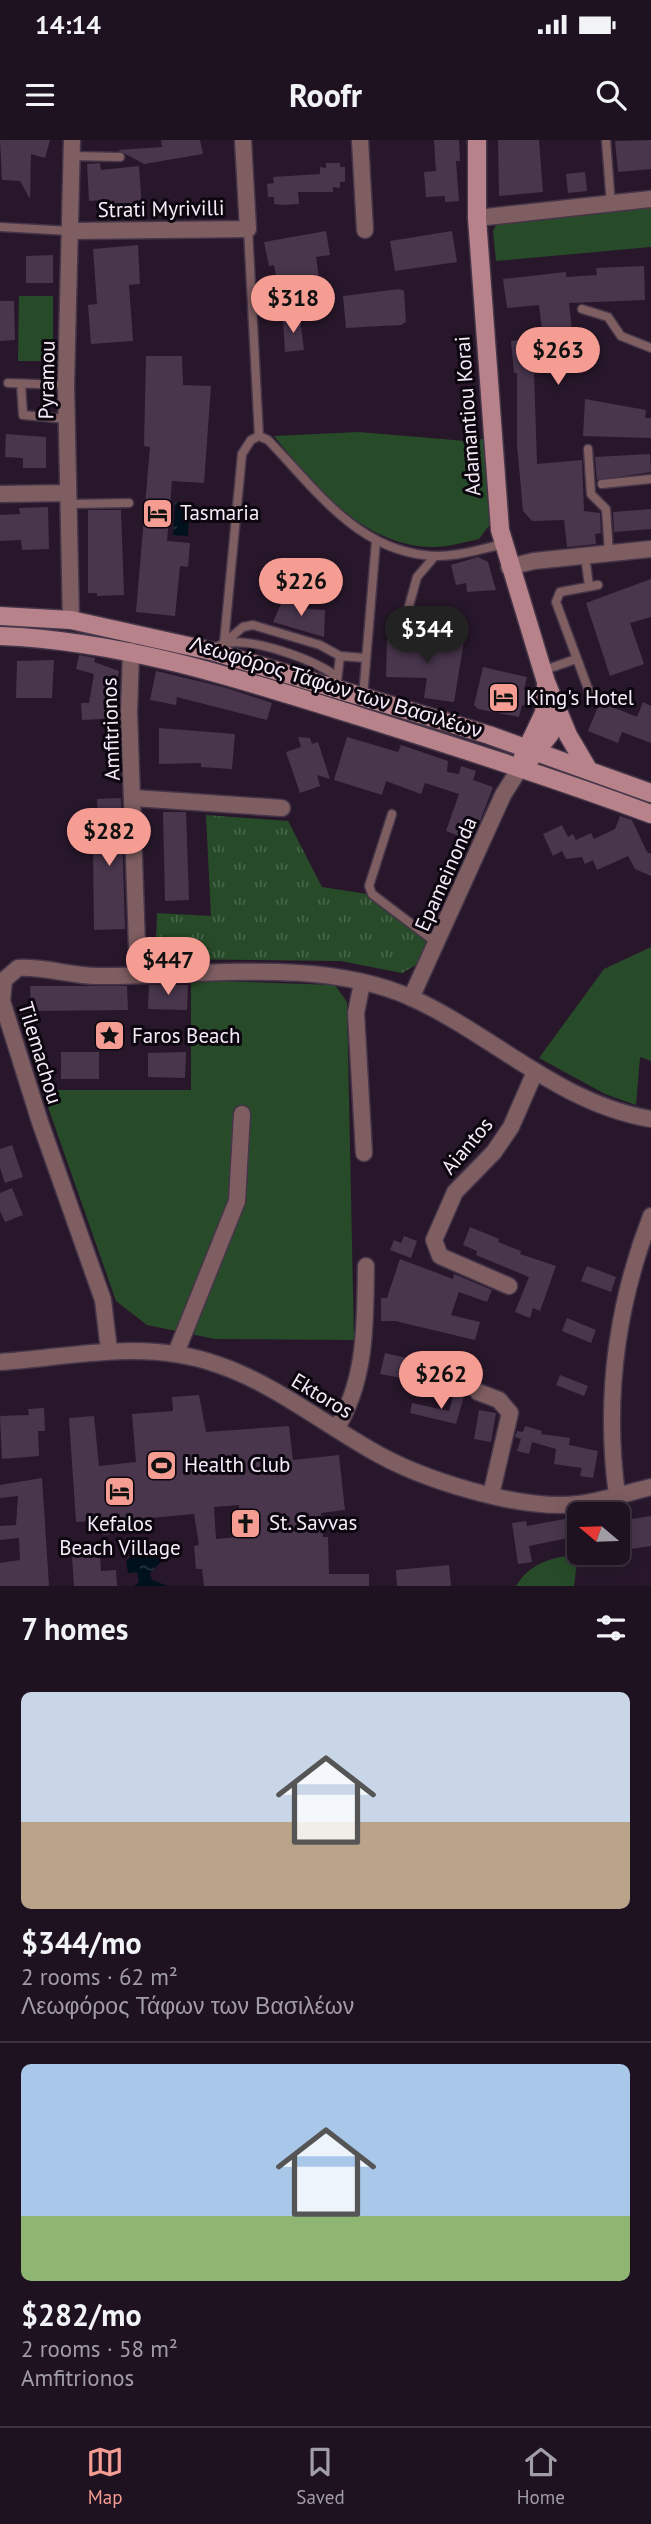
<!DOCTYPE html>
<html lang="en">
<head>
<meta charset="utf-8">
<style>
  body { margin:0; font-family:"PT Sans",sans-serif; background:#2b1f2d; color:#f1f3f6; height:100vh; display:flex; flex-direction:column; font-size:26px; white-space:nowrap }
  * { box-sizing:border-box; margin:0 }
  p { font-size:23px; color:#a19da5 }
  .icon { flex:none; width:38px; height:38px; fill:none; stroke:currentColor; stroke-width:2; stroke-linecap:round; stroke-linejoin:round }
  .map { position:relative; height:1446px; overflow:hidden }
  .side { display:flex; flex-direction:column; background:#1e1120; flex:1 }
  .side>* { flex:none }
  .needle { width:46px; rotate:289deg }
  .tools { position:absolute; left:567px; top:1362px; display:grid; gap:14px }
  .tools a { display:grid; place-items:center; width:63px; height:63px; border-radius:10px; background:#1e1120; box-shadow:0 4px 18px #0003,0 0 0 2px #3c313e; font-size:35px }
  .price { position:absolute; translate:-50% -60px; padding:0 16px; border-radius:24px; background:#f59c93; color:#111; font-size:23px; line-height:46px; filter:drop-shadow(0 2px 4px #0008) }
  .price::after { content:''; position:absolute; left:50%; top:42px; width:21px; height:16px; margin-left:-10px; background:inherit; clip-path:polygon(0 0,100% 0,50% 100%) }
  .price.current { background:#222; color:#fff }
  ul { padding:0; list-style:none }
  li { display:grid; align-content:center; gap:14px; height:371px; padding:0 21px }
  li+li { border-top:2px solid #3c313e }
  li span { display:grid; place-items:center; height:217px; border-radius:10px; color:#555 }
  li>.icon { margin-inline-start:auto }
  span .icon { width:126px; height:126px; fill:#fffc; stroke-width:1 }
  li b { font-size:30px }
  h2 { display:flex; justify-content:space-between; align-items:center; height:84px; padding:0 21px; font-size:30px }
  .status { display:flex; justify-content:space-between; align-items:center; height:49px; padding:0 35px; background:#1e1120; direction:ltr }
  .status svg { height:19px; fill:currentColor }
  header { display:flex; justify-content:space-between; align-items:center; height:91px; padding:0 21px; background:#1e1120; font-size:32px; font-weight:600 }
  .tabs { display:flex; justify-content:space-around; align-items:center; height:98px; border-top:2px solid #3c313e; background:#1e1120; font-size:19px; color:#a19da5 }
  .tabs a { display:grid; justify-items:center; gap:4px }
  .tabs .current { color:#f59c93 }
  .map>svg:first-child { display:block }
</style>
</head>
<body>
<div class="status"><b>14:14</b><svg viewBox="0 0 49 12"><path d="M0 12V9h3v3zM5 12V6h3v6zM10 12V3h3v9zM15 12V0h3v12zM26 1h20v11H26zM47 4h2v5h-2z"/></svg></div>
<header><svg class="icon" aria-label="menu" viewBox="0 0 24 24"><path d="M4 6h16M4 12h16M4 18h16"/></svg>Roofr<svg class="icon" aria-label="search" viewBox="0 0 24 24"><circle cx="10" cy="10" r="6"/><path d="M15 15l6 6"/></svg></header>
<div class="map">
<svg width="651" height="1446" viewBox="0 0 651 1446">
  <defs>
    <pattern id="park-tufts" width="24" height="20" patternUnits="userSpaceOnUse" patternTransform="scale(1.75)"><rect width="24" height="20" fill="#274b28"/><path d="M3 7l-1-3M5 7V3M7 7l1-3M15 17l-1-3M17 17v-4M19 17l1-3" fill="none" stroke="#476548"/></pattern>
    <pattern id="water-ripples" width="26" height="14" patternUnits="userSpaceOnUse" patternTransform="scale(1.75)"><rect width="26" height="14" fill="#00111e"/><path d="M2 4q2-2 4 0t4 0M15 11q2-2 4 0t4 0" fill="none" stroke="#26343f"/></pattern>
  </defs>
  <rect width="100%" height="100%" fill="#28172b"/>
  <!-- green -->
  <path fill="#274b28" d="M651,67V107L496,121L493,91L497,83Z
    M19,156H53V221H18Z
    M359,292L465,301L483,299L491,383L479,399C464,402 446,408 431,407C362,405 314,345 274,296Z
    M651,807V921L640,917L636,965L605,954L539,918L604,829Z
    M191,840L335,845L347,862L354,1200L215,1199L147,1185L116,1161L42,950H191Z
    M578,1414L574,1446H516C531,1422 551,1418 578,1414Z"/>
  <!-- park -->
  <path fill="url(#park-tufts)" d="M206,675L288,681L322,747L380,756L429,794L418,824L402,833L341,821L168,819L156,807L157,773L211,776Z"/>
  <!-- water -->
  <path fill="url(#water-ripples)" d="M175,362L190,363L188,396L173,395Z
    M146,1412L164,1419L150,1433L152,1440L168,1446H134L139,1442L137,1432L128,1433L126,1421L136,1413Z"/>
  <!-- building -->
  <path fill="#49364d" fill-rule="evenodd" d="M0,0H50L45,18L31,14L30,59L20,41L2,40Z
    M161,0H200L203,14L144,24L118,10L162,7Z
    M434,0H459L460,21H456L459,61L445,62V56L426,57L424,32L436,31Z
    M498,0H539L543,52L499,56Z
    M651,0V29L618,32L615,1Z
    M100,23L101,30L139,26L142,69L105,72V60L89,61L87,24Z
    M326,23H340V27H345V42H340V48L333,47V52H298L299,64L282,65L274,64V57H268L267,44L274,43L273,37L320,34V27L326,28Z
    M585,32L587,51L568,53L566,34Z
    M326,91L330,115L316,117L320,145L279,152L274,125L269,126L264,102Z
    M452,91L457,122L395,131L390,101Z
    M138,105L140,144L129,145L133,201L91,204L88,165L97,164L93,109Z
    M53,115V143H26V116Z
    M644,126L645,160L569,163L576,226L534,231L537,324L582,320L584,371L600,373L601,393L595,394L596,404L567,407L564,380L532,381L523,371L517,304V233H514L511,201L543,197L539,165L507,168L503,139L566,132V137L597,135L596,128Z
    M399,149L404,151L406,182L401,185L346,188L343,156Z
    M0,161H14L15,200L0,201Z
    M300,178L304,210L285,212L283,180Z
    M146,216H182L183,245L211,246L204,343L172,341L167,401L190,403L188,427L180,426L175,476L136,472L150,307L144,306Z
    M585,259L646,270L645,278H651V298L583,296Z
    M6,294L46,297V328H23V318L5,317Z
    M650,314L651,332L597,340L595,317Z
    M48,367L49,409L22,410L21,400L0,401V375L20,374L19,368Z
    M651,369V389L614,392L613,372Z
    M88,370H121L124,455L97,456V453H88Z
    M478,417L488,422L496,450L467,452L466,443L456,445L451,425Z
    M651,439V477L630,483L644,524L610,536L586,463Z
    M284,457L300,461L298,468L325,470L324,497L273,482Z
    M387,499L411,500L410,504L441,507L442,500L464,501L454,562L424,558L427,538L386,537Z
    M79,515L95,518L94,522L119,531L113,562H119V578L82,580L81,563H89L94,534L76,529Z
    M54,520L52,558H16L17,521Z
    M483,527L527,537L524,549L531,551L528,566L522,565L519,577L478,569L474,565Z
    M156,531L223,547L272,563L267,580L177,557L176,565L150,560Z
    M600,562L637,577L643,562L651,566V603L622,592L618,603L588,591Z
    M159,588L235,594L232,629L201,627V623L159,624Z
    M298,597L310,598L312,604L318,602L330,639L317,635L320,646L300,653L286,612L301,607Z
    M347,597L398,612L401,605L448,621L447,632L459,634L461,626L476,631L473,640L493,647L480,681L471,678L464,698L446,691L459,654L425,643L421,654L386,641L382,655L334,640Z
    M121,658L125,789L94,790L93,708H99L97,659Z
    M163,672H186L189,760L165,761Z
    M620,676L632,680L647,712L651,714V736L635,729L628,716L597,730L593,720L585,724L582,717L566,719L562,711L553,716L543,694L562,685L568,697L573,694L576,700L591,693L594,699L615,689Z
    M149,845H188L187,870L148,869Z
    M30,846H127L128,870L31,871Z
    M61,912H99V939H61Z
    M186,912L185,938L148,937V913Z
    M12,1005L23,1037L5,1043L0,1028V1009Z
    M12,1048L23,1075L5,1082L0,1071V1053Z
    M470,1087L499,1099L498,1102L521,1111L520,1114L556,1126L540,1171L533,1168L530,1178L515,1172L529,1137L476,1115L477,1111L463,1105Z
    M404,1096L417,1101L411,1118L390,1110L394,1100L401,1103Z
    M400,1119L453,1139L454,1134L492,1150L487,1162L459,1152L451,1175L480,1182L475,1200L395,1181H381V1158H387Z
    M587,1126L616,1137L611,1152L581,1141Z
    M567,1178L596,1190L591,1203L562,1191Z
    M385,1213L427,1223L429,1216L442,1219L440,1236L415,1231L412,1240L380,1234Z
    M560,1235L588,1246L584,1256L556,1245Z
    M454,1253L464,1256L456,1284L410,1273L412,1263L449,1271Z
    M199,1255L206,1292L289,1286L293,1320L339,1315L345,1370L321,1373L323,1397H328L329,1434H369V1446H204L202,1429H196L194,1406L199,1405L194,1374L138,1379L139,1391L103,1395L102,1380L76,1382L69,1278L94,1276L99,1326L136,1322L132,1274L173,1271L172,1257ZM239,1365V1397L216,1399L214,1367Z
    M44,1268L45,1291H38L39,1316L2,1319L0,1276L29,1275L28,1269Z
    M479,1270L496,1273L491,1302L474,1299Z
    M525,1286L542,1291L541,1294L570,1298L569,1305L598,1311L593,1338L580,1336L582,1328L554,1324L556,1309L532,1302L529,1314L517,1311L521,1299L515,1297L517,1291L523,1292Z
    M42,1338L49,1446H0V1423L20,1420L19,1398L0,1400V1386L16,1385L18,1356L0,1358V1345Z
    M651,1376V1406L618,1411V1381Z
    M570,1378L573,1397L529,1406L532,1422L518,1424L512,1383L526,1381L527,1386Z
    M100,1414L101,1431L116,1430L117,1446H74L72,1416Z
    M449,1425L451,1446H397L396,1430Z"/>
  <g fill="none" stroke-linecap="round" stroke-linejoin="round">
    <defs>
      <path id="service" d="M606,0L611,65
        M72,16L120,17
        M0,87L70,91
        M248,89L259,296
        M582,169L608,177L621,196L651,208
        M8,243L66,245
        M21,244L23,275L67,279
        M259,296L268,300C313,346 354,407 424,415C450,419 478,410 503,404
        M588,309L591,354L606,369L609,413
        M602,344L651,339
        M69,364L129,363
        M585,416L589,446
        M404,484L417,437L435,416
        M224,503L243,487L253,485L320,505L340,516L365,518
        M225,503C253,498 314,519 337,537
        M213,509L224,503L242,314L251,300L259,296
        M542,531L576,519
        M337,541L340,516
        M590,554L556,462L560,452L598,445
        M363,557L376,401
        M392,674L369,746L372,754L438,804"/>
      <path id="minor" d="M360,0L365,90
        M477,78L651,59
        M71,91L248,89L243,0
        M0,354L68,353
        M509,427L534,421L651,409
        M71,480L66,245L72,0
        M131,511L129,572L138,835
        M134,658L282,668
        M362,843L356,873L364,1013
        M411,858L503,655L520,628
        M509,1146L440,1116L434,1100L455,1052L494,1012L511,987L535,932
        M109,1210L103,1160L40,982L2,861L4,840L18,828C42,826 72,836 97,836C197,837 318,816 412,858C493,895 560,964 651,979
        M176,1213L237,1061L242,974
        M0,1222C73,1217 144,1199 216,1224C271,1242 320,1281 369,1309C419,1339 520,1371 578,1364C603,1361 627,1353 651,1347
        M478,1252L499,1260L510,1273L491,1355
        M336,1289C367,1239 365,1182 366,1126
        M617,1355C604,1259 616,1167 651,1076"/>
      <path id="secondary" d="M477,0V78L500,390L546,542L568,595L588,629
        M0,476L71,480L211,511L489,595L651,653
        M0,496C124,501 240,539 358,576C456,607 554,638 651,674
        M523,617L544,573L546,545
        M531,618L550,594L556,567"/>
    </defs>
    <!-- service casing -->
    <use href="#service" stroke="#453548" stroke-width="11"/>
    <!-- minor casing -->
    <use href="#minor" stroke="#453548" stroke-width="19"/>
    <!-- secondary casing -->
    <use href="#secondary" stroke="#453548" stroke-width="21"/>
    <!-- service -->
    <use href="#service" stroke="#7f5e62" stroke-width="8"/>
    <!-- minor -->
    <use href="#minor" stroke="#7f5e62" stroke-width="16"/>
    <!-- secondary -->
    <use href="#secondary" stroke="#b78289" stroke-width="18"/>
  </g>
  <!-- icons -->
  <defs>
    <symbol id="hotel-square" viewBox="-11 -11 22 22"><rect x="-9" y="-9" width="18" height="18" rx="4" fill="#f59c93" stroke="#0c060e"/><path d="M-6-4.5h1.5V1H6V5H4.5V3h-9V5H-6ZM-4 0a1.8 1.8 0 1 1 3.6 0ZM.5 0V-2.5h3Q6-2.5 6 0Z" fill="#111"/></symbol>
    <symbol id="sight-square" viewBox="-11 -11 22 22"><rect x="-9" y="-9" width="18" height="18" rx="4" fill="#f59c93" stroke="#0c060e"/><path d="M0-6L1.8-2.2L6-1.7L2.9 1.2L3.7 5.4L0 3.3L-3.7 5.4L-2.9 1.2L-6-1.7L-1.8-2.2Z" fill="#111"/></symbol>
    <symbol id="stadium-square" viewBox="-11 -11 22 22"><rect x="-9" y="-9" width="18" height="18" rx="4" fill="#f59c93" stroke="#0c060e"/><path d="M0-5a6.5 5 0 1 0 0 10a6.5 5 0 1 0 0-10ZM-3.5-1.8h7v3.6h-7Z" fill="#111"/></symbol>
    <symbol id="church-square" viewBox="-11 -11 22 22"><rect x="-9" y="-9" width="18" height="18" rx="4" fill="#f59c93" stroke="#0c060e"/><path d="M-1.2-6h2.4v3.5h3.3v2.4h-3.3V6h-2.4V-.1h-3.3v-2.4h3.3Z" fill="#111"/></symbol>
  </defs>
  <g fill-rule="evenodd">
    <use href="#hotel-square" x="140" y="356" width="35" height="35"/>
    <use href="#hotel-square" x="486" y="540" width="35" height="35"/>
    <use href="#sight-square" x="92" y="878" width="35" height="35"/>
    <use href="#stadium-square" x="144" y="1308" width="35" height="35"/>
    <use href="#hotel-square" x="102" y="1334" width="35" height="35"/>
    <use href="#church-square" x="228" y="1366" width="35" height="35"/>
  </g>
  <g text-anchor="middle" stroke-width="6" stroke-linejoin="round" paint-order="stroke">
    <!-- street labels -->
    <g font-size="21" fill="#f7ebf9" stroke="#0c060e">
      <text transform="translate(161 69) rotate(-1)" y="7">Strati Myrivilli</text>
      <text transform="translate(47 240) rotate(-89)" y="7">Pyramou</text>
      <text transform="translate(468 276) rotate(-94)" y="7">Adamantiou Korai</text>
      <text transform="translate(336 547) rotate(17)" y="7">Λεωφόρος Τάφων των Βασιλέων</text>
      <text transform="translate(111 589) rotate(-92)" y="7">Amfitrionos</text>
      <text transform="translate(446 734) rotate(-66)" y="7">Epameinonda</text>
      <text transform="translate(40 913) rotate(73)" y="7">Tilemachou</text>
      <text transform="translate(467 1006) rotate(-50)" y="7">Aiantos</text>
      <text transform="translate(322 1256) rotate(31)" y="7">Ektoros</text>
    </g>
    <!-- poi labels -->
    <g font-size="21" fill="#f7ebf9" stroke="#0c060e" text-anchor="start">
      <text x="180" y="380">Tasmaria</text>
      <text x="526" y="565">King's Hotel</text>
      <text x="132" y="903">Faros Beach</text>
      <text x="184" y="1332">Health Club</text>
      <text x="269" y="1390">St. Savvas</text>
      <text x="120" y="1391" text-anchor="middle">Kefalos<tspan x="120" dy="24">Beach Village</tspan></text>
    </g>
  </g>
</svg>
<div class="tools">
<a><svg class="needle" viewBox="-14 -14 28 28"><path d="M0-13l5 13h-10z" fill="#e53935"/><path d="M0 13l5-13h-10z" fill="#a19da5"/></svg></a>
</div>
<b class="price" style="left:293px;top:195px">$318</b>
<b class="price" style="left:558px;top:247px">$263</b>
<b class="price" style="left:301px;top:478px">$226</b>
<b class="price current" style="left:427px;top:526px">$344</b>
<b class="price" style="left:109px;top:728px">$282</b>
<b class="price" style="left:168px;top:857px">$447</b>
<b class="price" style="left:441px;top:1271px">$262</b>
</div>
<section class="side">
<h2>7 homes<svg class="icon" aria-label="filters" viewBox="0 0 24 24"><path d="M4 7h16M4 17h16"/><circle cx="9" cy="7" r="2"/><circle cx="15" cy="17" r="2"/></svg></h2>
<ul>
<li><span style="background:linear-gradient(#c9d6e8 60%,#b9a48a 0)"><svg class="icon" aria-label="home" viewBox="0 0 24 24"><path d="M3 11l9-7 9 7M6 9v11h12V9"/></svg></span><div><b>$344/mo</b><p>2 rooms · 62 m²</p><p>Λεωφόρος Τάφων των Βασιλέων</p></div></li>
<li><span style="background:linear-gradient(#a9c7e8 70%,#8fb573 0)"><svg class="icon" aria-label="home" viewBox="0 0 24 24"><path d="M3 11l9-7 9 7M6 9v11h12V9"/></svg></span><div><b>$282/mo</b><p>2 rooms · 58 m²</p><p>Amfitrionos</p></div></li>
</ul>
</section>
<nav class="tabs">
<a class="current"><svg class="icon" aria-label="map" viewBox="0 0 24 24"><path d="M3 6l6-2 6 2 6-2v14l-6 2-6-2-6 2zM9 4v14M15 6v14"/></svg>Map</a>
<a><svg class="icon" aria-label="saved" viewBox="0 0 24 24"><path d="M7 4h10v16l-5-4-5 4z"/></svg>Saved</a>
<a><svg class="icon" aria-label="home" viewBox="0 0 24 24"><path d="M3 11l9-7 9 7M6 9v11h12V9"/></svg>Home</a>
</nav>
</body>
</html>
